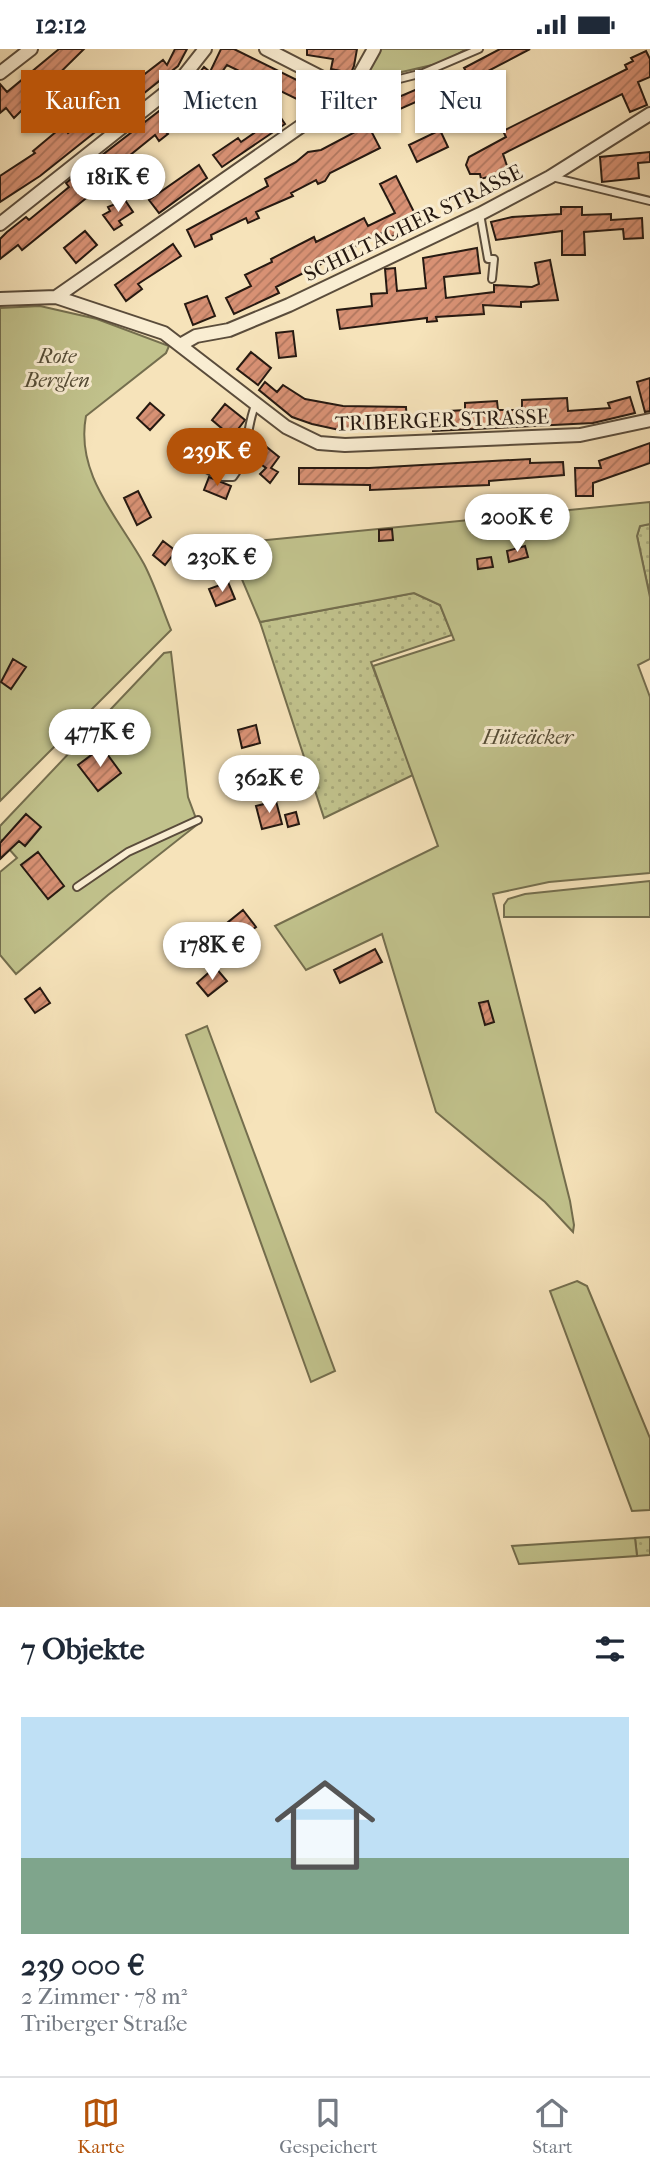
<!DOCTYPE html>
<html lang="de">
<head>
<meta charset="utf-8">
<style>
  body { margin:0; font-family:"IM FELL French Canon",serif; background:#f6f6f7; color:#1f2937; height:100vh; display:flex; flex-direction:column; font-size:26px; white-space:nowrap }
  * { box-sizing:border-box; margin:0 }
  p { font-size:23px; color:#747a83 }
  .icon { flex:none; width:38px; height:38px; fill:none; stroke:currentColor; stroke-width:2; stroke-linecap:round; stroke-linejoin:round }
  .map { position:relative; height:1558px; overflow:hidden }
  .drawer { display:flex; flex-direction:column; background:#fff; flex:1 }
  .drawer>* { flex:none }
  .hud { position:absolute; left:21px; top:21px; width:609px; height:63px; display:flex; gap:14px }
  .price { position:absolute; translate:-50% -60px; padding:0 16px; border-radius:24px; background:#fff; color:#222; font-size:23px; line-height:46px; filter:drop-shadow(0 2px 4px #0008) }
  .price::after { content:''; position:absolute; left:50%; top:42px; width:21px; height:16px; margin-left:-10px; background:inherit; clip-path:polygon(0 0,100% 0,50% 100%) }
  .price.active { background:#b45309; color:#fff }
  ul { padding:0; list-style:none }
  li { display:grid; align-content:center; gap:14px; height:371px; padding:0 21px }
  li+li { border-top:2px solid #e0e1e3 }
  li span { display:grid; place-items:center; height:217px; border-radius:0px; color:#555 }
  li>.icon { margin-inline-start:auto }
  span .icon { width:126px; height:126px; fill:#fffc; stroke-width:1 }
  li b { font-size:30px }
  h2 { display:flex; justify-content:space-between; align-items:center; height:84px; padding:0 21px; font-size:30px }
  .chip { padding:0 24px; border-radius:0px; background:#fff; box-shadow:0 2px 5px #0004; font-size:24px; line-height:63px }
  .chip.active { background:#b45309; color:#fff }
  .status { display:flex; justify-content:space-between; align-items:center; height:49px; padding:0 35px; background:#fff; direction:ltr }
  .status svg { height:19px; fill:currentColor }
  .tabs { display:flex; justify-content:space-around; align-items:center; height:98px; border-top:2px solid #e0e1e3; background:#fff; font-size:19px; color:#747a83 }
  .tabs a { display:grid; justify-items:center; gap:4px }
  .tabs .active { color:#b45309 }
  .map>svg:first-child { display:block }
</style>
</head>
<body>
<div class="status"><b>12:12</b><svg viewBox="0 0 49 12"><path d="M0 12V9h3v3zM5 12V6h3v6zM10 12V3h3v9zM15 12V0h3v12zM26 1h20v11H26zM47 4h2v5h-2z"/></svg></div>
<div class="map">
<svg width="650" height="1558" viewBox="0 0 650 1558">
  <defs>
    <pattern id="grass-dots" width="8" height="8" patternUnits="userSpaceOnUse" patternTransform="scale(1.75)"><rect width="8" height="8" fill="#c1c28c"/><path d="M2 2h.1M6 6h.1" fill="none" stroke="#a6a678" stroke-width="1.8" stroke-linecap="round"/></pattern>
    <pattern id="building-hatch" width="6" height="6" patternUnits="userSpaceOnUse" patternTransform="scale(1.75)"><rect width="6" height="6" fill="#d89174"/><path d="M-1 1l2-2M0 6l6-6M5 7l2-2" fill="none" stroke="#af765e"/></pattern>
  </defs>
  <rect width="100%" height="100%" fill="#f6e3ba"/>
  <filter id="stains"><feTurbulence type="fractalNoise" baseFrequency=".00286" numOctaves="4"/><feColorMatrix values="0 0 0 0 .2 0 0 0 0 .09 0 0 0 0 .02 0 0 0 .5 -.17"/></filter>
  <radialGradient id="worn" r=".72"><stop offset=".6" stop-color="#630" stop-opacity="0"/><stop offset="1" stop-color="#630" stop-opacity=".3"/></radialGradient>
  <!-- grass -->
  <path fill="url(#grass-dots)" stroke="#746e4e" stroke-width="2" d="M650,475V548L637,487L640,477Z
    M414,544L440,556L452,586L371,613L413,726L324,769L260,573Z
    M650,1488V1506L637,1507L635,1489Z"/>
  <!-- green -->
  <path fill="#c1c28c" stroke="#746e4e" stroke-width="2" d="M380,0H466L445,13L363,32Z
    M40,257L97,270L169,297L166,304L86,367C75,425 118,468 144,515C155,536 162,559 171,581L0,752V259Z
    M650,453V475L640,477L637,487L650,548V610L638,616L650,648V824L549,833L493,845L570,1152L574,1176L573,1183L545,1153L436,1063L382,885L306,921L275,877L438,797L373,617L454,591L440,556L414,544L260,573L227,495Z
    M171,603L188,748L198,775L108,846L16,925L0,906V823L17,809L0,790V777L164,604Z
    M650,832V868H504V856L508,850L525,845Z
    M207,977L335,1322L311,1333L186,986Z
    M577,1232L587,1237L650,1389V1461L632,1462L550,1242Z
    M635,1489L637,1507L519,1515L512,1497Z"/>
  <!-- building -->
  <path fill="url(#building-hatch)" stroke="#261911" stroke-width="2" d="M59,0H84L14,69L6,59L0,64V35L7,43Z
    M175,0H187L178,17L40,127L0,153V127L35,104L33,102L63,77L68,84L163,11L167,16Z
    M221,0H234L315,40L307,55L227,16L198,56L165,82L168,85L159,92L155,86L108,124L111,129L22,201L18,196L0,210V190L7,183L26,168L29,171L69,138L66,134L163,59L169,63L204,18L210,23Z
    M307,0H357L354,17L351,24L331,20L333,10L307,6Z
    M500,0H530L471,31L464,19Z
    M646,2L650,10V28L638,33L647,56L630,63L622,45L503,105L507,117L497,125L481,130L480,125H470L466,116L469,108L506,88L503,82L627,20L625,16L633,12L631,9Z
    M467,32L476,56L444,72L432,49Z
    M422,38L427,48L400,60L394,50Z
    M275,60L285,75L222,118L213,106L238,89L241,93L257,82L253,76Z
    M368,76L380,99L330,124L325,132L318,135L316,131L291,144L293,147L256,163L259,169L248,174L246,169L211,186L212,190L195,198L187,181L268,137L265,130L296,113L308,103L321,101Z
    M440,81L448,98L417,113L409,96Z
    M650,103V113L638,114L639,129L602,133L600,108Z
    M199,116L207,129L159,164L149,151Z
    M396,127L420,175L387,190L384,183L276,238L279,244L234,265L226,249L251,237L245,226L272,213L271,210L314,188L316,193L364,169L368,177L395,164L380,135Z
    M125,151L133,163L119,172L122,176L114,181L103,166L110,162L108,158Z
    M561,158H582V166L611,165V171L642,169L643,189L624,190L623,180L584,183L585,206H562V182L496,191L491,173L512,168L561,165Z
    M85,182L97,196L76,214L64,199Z
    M173,195L181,207L138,235L142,240L126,252L115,236Z
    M477,199L480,224L444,228L446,249L494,243V236L532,238L539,235L535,214L550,211L558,251L521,253V258L483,256L484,265L436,268L437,272L427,273V269L340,280L337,261L372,257L371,245L387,244L385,220L395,219L397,242L426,239L423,209Z
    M207,247L215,267L193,276L185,255Z
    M293,282L296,307L279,309L276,284Z
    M251,303L271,319L258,336L237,320Z
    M650,329V362L645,363L637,333Z
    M265,333L277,343L283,336L305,350L343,357L406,358L407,379L344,382L312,375L292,368L259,341Z
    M630,348L635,364L593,374L433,382L432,363L465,361V354L497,352L498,361H522V351L567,349L568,362L610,359L608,354Z
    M150,354L164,366L150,381L137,369Z
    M225,355L245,371L232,388L212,371Z
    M223,390L239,402L228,422L210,408Z
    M650,394V414L593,434V447H576L575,419H601L599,412Z
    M263,395L279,408L271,419L278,423L270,434L260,425L266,419L252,409Z
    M530,410V414L563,413L564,426L489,432V436L370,441V436L299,435V419H369Z
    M209,428L231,437L226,450L204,441Z
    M138,442L151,468L137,476L124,449Z
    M392,480L393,491L379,492V481Z
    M163,492L176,502L165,516L153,506Z
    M525,497L528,508L509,513L507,502Z
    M491,508L493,518L478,520L477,510Z
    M228,533L235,550L216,557L209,540Z
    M13,610L26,618L11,640L1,633Z
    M256,676L260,694L242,699L238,681Z
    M102,698L121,724L98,742L78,716Z
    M276,752L282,775L262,780L256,757Z
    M296,763L299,775L288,778L285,766Z
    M26,765L41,778L25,797L19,792L0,810V794Z
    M38,803L64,837L48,850L21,816Z
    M243,861L256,878L240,890L227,874Z
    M375,900L382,913L340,934L334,921Z
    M215,918L227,932L208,947L197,934Z
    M40,939L50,954L35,964L25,950Z
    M488,952L494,973L485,976L479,954Z"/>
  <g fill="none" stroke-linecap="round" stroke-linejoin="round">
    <defs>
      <path id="service" d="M352,42L423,24L479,0
        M552,128L650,152
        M480,165L488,210H494L492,230
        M195,414L222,428H233C250,406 245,379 256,354
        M77,838L128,803L198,771"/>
      <path id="minor" d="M266,0L350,43
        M0,24L31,0
        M0,175L179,33L205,0
        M56,248L350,43L374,0
        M0,250L56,248L164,284L286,378L319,394L345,396L580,386L650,371
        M182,295L196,287L229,281L289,256L480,165L550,128L650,65"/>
    </defs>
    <!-- service casing -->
    <use href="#service" stroke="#5a4c3b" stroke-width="10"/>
    <!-- minor casing -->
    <use href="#minor" stroke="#5a4c3b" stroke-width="16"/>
    <!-- service -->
    <use href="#service" stroke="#f9edd2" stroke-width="6"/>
    <!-- minor -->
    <use href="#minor" stroke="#f9edd2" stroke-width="12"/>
  </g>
  <g text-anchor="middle" stroke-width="6" stroke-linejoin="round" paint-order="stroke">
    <!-- street labels -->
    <g font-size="21" fill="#261911" stroke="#f9edd2">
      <text transform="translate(413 174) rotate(-26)" y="7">SCHILTACHER STRASSE</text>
      <text transform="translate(442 371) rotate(-2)" y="7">TRIBERGER STRASSE</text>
    </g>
    <!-- park labels -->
    <g font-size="21" font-style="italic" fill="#544c36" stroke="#f9edd2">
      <text x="57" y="314">Rote<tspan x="57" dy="24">Berglen</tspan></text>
      <text x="528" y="695">Hüteäcker</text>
    </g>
  </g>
  <rect width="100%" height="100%" filter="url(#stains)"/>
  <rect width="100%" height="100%" fill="url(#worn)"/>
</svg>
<b class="price" style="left:118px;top:165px">181K €</b>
<b class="price active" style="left:217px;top:439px">239K €</b>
<b class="price" style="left:517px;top:505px">200K €</b>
<b class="price" style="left:222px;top:545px">230K €</b>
<b class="price" style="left:100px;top:720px">477K €</b>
<b class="price" style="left:269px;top:766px">362K €</b>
<b class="price" style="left:212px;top:933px">178K €</b>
<div class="hud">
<a class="chip active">Kaufen</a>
<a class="chip">Mieten</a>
<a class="chip">Filter</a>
<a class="chip">Neu</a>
</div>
</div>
<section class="drawer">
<h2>7 Objekte<svg class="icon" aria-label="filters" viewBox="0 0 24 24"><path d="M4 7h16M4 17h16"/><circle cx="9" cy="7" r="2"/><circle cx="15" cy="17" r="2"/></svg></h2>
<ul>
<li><span style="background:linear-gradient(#bfe0f5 65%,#7fa58c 0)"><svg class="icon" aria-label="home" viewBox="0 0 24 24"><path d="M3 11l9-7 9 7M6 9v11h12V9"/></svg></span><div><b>239 000 €</b><p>2 Zimmer · 78 m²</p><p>Triberger Straße</p></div></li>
</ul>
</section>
<nav class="tabs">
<a class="active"><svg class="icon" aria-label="map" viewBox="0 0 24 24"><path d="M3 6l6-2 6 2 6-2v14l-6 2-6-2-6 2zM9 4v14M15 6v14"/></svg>Karte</a>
<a><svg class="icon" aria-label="saved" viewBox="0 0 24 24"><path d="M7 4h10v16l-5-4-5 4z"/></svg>Gespeichert</a>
<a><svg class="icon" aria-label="home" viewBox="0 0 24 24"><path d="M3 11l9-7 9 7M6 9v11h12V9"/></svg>Start</a>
</nav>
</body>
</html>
